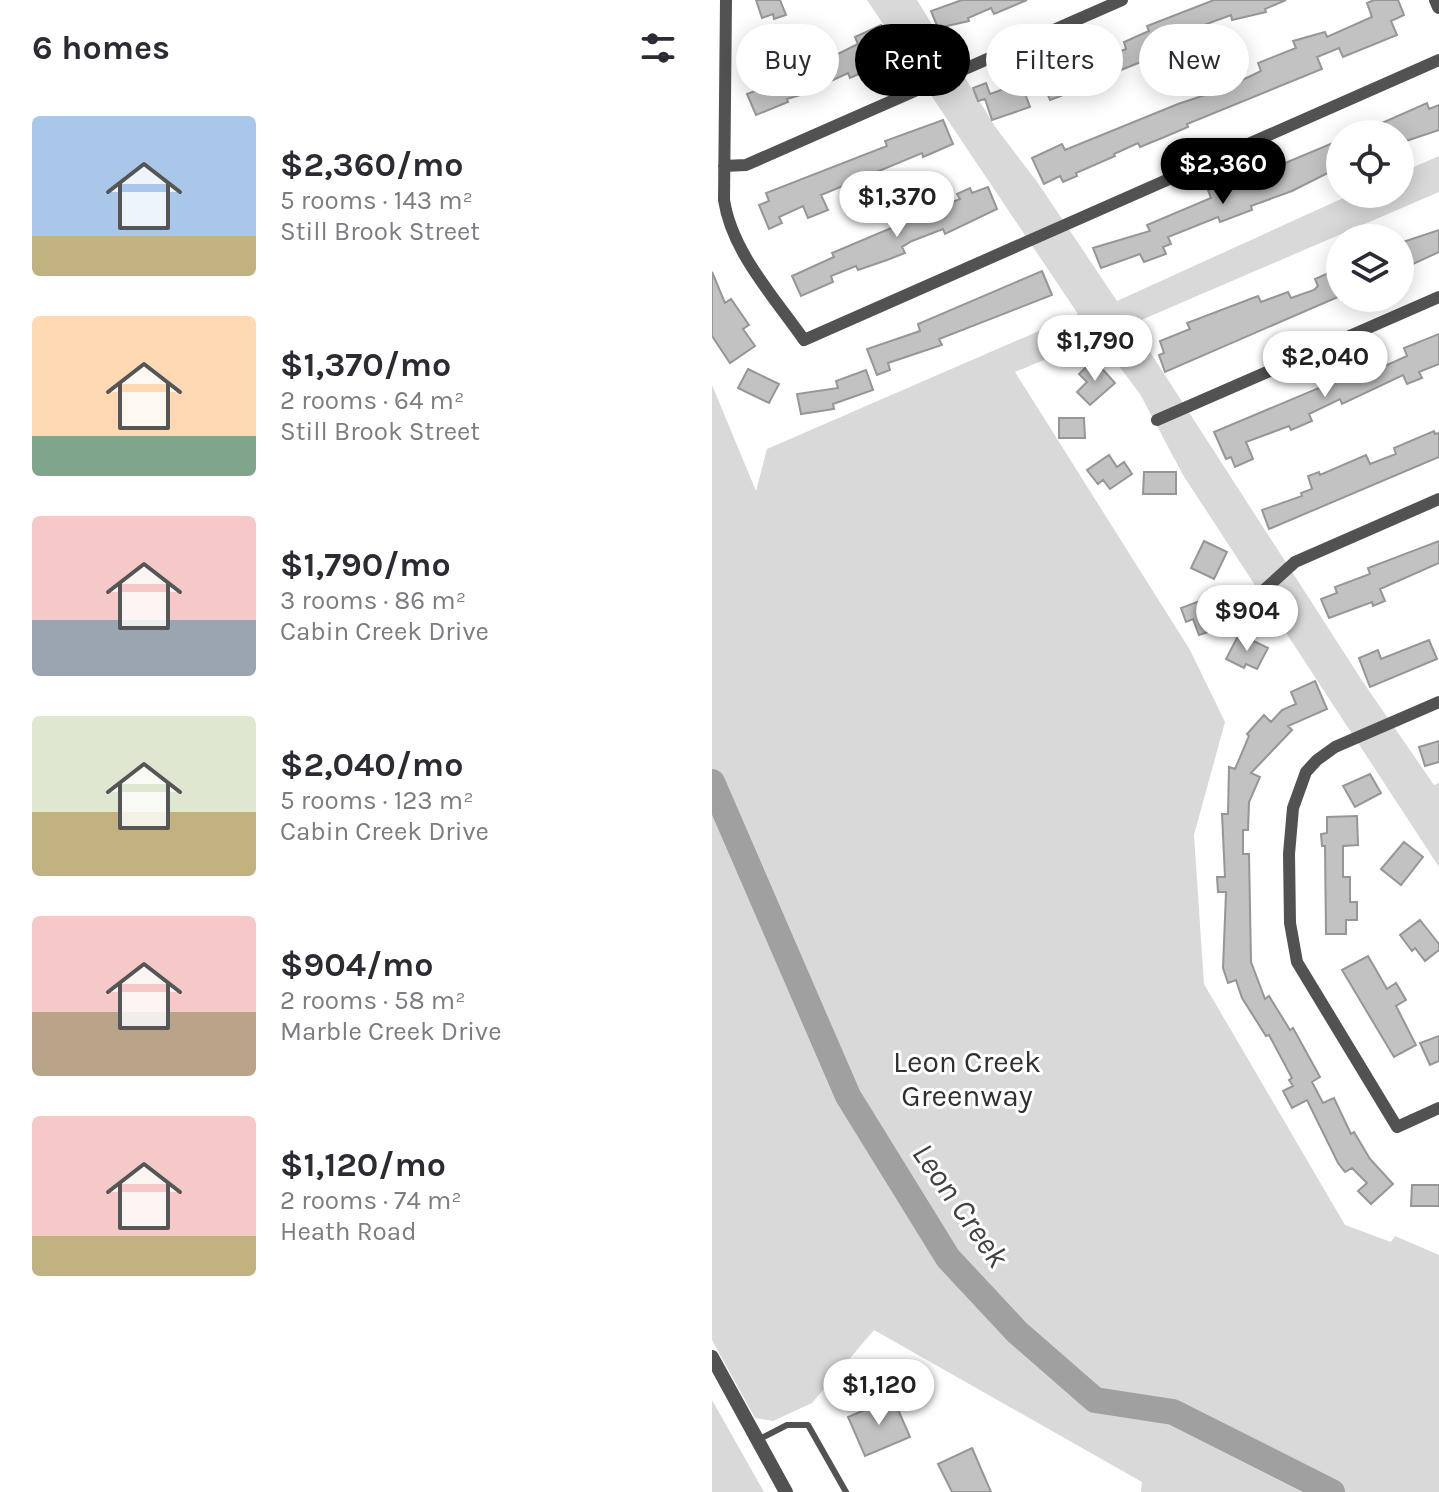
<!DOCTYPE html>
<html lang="en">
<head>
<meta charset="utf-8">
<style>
  body { margin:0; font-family:Karla,sans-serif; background:#f7f7f7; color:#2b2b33; height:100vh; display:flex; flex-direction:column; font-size:30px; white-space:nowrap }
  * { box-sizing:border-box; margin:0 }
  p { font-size:26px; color:#7c7c81 }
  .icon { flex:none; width:44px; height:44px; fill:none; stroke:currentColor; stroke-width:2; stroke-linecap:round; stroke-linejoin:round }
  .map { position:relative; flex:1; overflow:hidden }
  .drawer { display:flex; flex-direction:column; background:#fff; width:712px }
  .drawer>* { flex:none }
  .guide { position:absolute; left:24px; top:24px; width:582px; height:72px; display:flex; gap:16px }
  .controls { position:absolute; left:614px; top:120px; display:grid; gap:16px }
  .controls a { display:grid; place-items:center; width:88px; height:88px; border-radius:50%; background:#fff; box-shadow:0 4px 20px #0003; font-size:40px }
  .price { position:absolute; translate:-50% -68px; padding:0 18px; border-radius:28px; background:#fff; color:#222; font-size:26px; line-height:52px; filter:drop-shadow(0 2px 4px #0008) }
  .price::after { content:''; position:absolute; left:50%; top:48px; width:24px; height:18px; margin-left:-12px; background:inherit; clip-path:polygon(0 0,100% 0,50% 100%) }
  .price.on { background:#000; color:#fff }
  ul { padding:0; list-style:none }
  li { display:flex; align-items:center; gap:24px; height:200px; padding:0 32px }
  li span { display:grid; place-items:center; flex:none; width:224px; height:160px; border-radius:8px; color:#555 }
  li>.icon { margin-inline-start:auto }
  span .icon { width:96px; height:96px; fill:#fffc; stroke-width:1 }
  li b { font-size:34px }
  h2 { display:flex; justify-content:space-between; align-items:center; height:96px; padding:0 32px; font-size:34px }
  .tag { padding:0 28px; border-radius:36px; background:#fff; box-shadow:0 4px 20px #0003; font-size:28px; line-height:72px }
  .tag.on { background:#000; color:#fff }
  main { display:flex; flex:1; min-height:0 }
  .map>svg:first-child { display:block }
</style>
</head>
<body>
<main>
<section class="drawer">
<h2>6 homes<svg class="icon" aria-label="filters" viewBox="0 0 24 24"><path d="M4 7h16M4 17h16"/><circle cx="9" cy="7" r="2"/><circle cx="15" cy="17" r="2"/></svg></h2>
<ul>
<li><span style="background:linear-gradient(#a9c7e8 75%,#c2b280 0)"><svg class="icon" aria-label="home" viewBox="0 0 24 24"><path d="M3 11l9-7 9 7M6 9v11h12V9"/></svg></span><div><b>$2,360/mo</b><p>5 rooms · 143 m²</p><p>Still Brook Street</p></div></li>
<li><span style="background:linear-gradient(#ffd9b3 75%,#7fa58c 0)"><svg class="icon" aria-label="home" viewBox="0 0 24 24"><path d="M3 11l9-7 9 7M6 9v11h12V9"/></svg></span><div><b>$1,370/mo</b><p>2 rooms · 64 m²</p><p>Still Brook Street</p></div></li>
<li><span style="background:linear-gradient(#f6c9c9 65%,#9aa5b1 0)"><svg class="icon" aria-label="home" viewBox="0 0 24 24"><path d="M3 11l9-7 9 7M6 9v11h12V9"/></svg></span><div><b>$1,790/mo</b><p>3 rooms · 86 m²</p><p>Cabin Creek Drive</p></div></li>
<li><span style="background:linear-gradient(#dfe7d0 60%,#c2b280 0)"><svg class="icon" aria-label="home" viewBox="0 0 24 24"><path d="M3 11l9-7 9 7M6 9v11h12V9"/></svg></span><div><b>$2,040/mo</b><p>5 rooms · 123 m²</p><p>Cabin Creek Drive</p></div></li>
<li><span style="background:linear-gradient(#f6c9c9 60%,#b9a48a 0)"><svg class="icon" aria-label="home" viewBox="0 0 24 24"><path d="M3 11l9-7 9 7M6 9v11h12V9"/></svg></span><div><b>$904/mo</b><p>2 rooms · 58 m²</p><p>Marble Creek Drive</p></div></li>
<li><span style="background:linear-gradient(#f6c9c9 75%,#c2b280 0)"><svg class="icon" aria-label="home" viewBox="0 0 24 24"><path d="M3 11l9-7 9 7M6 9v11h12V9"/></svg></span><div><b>$1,120/mo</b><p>2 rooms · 74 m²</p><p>Heath Road</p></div></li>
</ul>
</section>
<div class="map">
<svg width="727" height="1492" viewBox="0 0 727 1492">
  <rect width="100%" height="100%" fill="#fff"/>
  <!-- green -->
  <path fill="#d9d9d9" d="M155,0H205L284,128L326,183L405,301L640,194H688V173L727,156V192L420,324L651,682L722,785L727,783V867L471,475L428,394L386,338L303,372L478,650L513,722L482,835L492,984L633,1225L679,1242L683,1236L727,1255V1492H429L430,1482L162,1330L100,1403L61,1421L43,1418L0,1340V385L44,491L55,449L366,314Z
    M0,1400L52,1492H0Z"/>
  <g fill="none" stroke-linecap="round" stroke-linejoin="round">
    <!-- river -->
    <path stroke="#a0a0a0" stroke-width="26" d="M0,782L136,1096L236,1258L305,1332L383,1400L461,1412L620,1492"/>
  </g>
  <!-- building -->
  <path fill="#c2c2c2" stroke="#969696" stroke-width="2" d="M44,0H68L74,15L62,19L61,14L50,18Z
    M250,0H315L282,14L279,8L256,18L257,21L226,28L219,11Z
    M502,0H574L553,9L554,12L520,20L519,15L473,32L475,36L436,50L439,58L404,72L346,89L349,96L338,100L327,73L356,62L355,59L383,51L386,61L414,49L412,42L437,31L435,26Z
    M662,0H686L692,15L679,21L685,35L631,57L627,48L605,57L610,69L475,124L476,127L450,138L428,147L426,143L402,154L403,156L364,173L365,176L351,182L348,176L332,184L320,158L350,144L353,150L466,104L514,88L549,71L546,63L584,48L581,41L613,32L615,37L660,17L655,3Z
    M169,25L184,58L138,78L136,73L108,86V89L75,99L76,102L44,115L35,94L71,80L62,54L79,48L83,62L99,57L100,60L119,50L122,56L146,44L143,37Z
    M274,83L278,94L309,83L318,107L280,120L273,99L266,101L261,88Z
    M715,103L717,109L727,105V130L688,143V134H645Z
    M231,120L241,144L211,157L210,153L109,195L116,210L96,218L91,206L67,217L70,223L57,229L47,205L57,201L54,193L175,146L173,141Z
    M628,140V167L580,191L539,206L540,210L508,222L506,217L456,237L459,244L451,247L454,254L432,262L428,254L389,268L381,248L438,231L435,225L499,198L496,190L511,185L512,190L531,184L532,187L557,178L554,171Z
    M276,187L285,209L233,234L231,229L200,241L190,247L193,253L175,260L146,270L144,266L119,276L121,282L89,296L80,276L122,257L120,253L248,199L245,194L258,188L260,193Z
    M727,230V252L688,270V243Z
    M628,268V296L453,372L447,355L452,353L448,341L478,329L475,323L546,296L549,302L576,292L579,298L602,290L606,286L603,279Z
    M330,271L340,295L227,339L230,345L176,363L178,370L165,375L155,349L208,331L206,324Z
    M0,272L13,303L19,299L37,325L31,329L43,346L18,363L0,336Z
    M727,334V364L707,372L710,378L695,384L691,375L630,404L628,399L597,414L600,421L579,430L577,426L534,442L541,459L523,467L519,457L514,459L502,432L671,361L673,366L695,356L692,348Z
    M382,360L403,383L378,405L365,392L375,382L367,374Z
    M36,369L67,384L57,403L26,388Z
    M154,370L161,390L121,404L122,409L89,414L85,394L126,388L124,381Z
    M347,418H372L373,438H347Z
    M722,431L723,434L727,433V457L557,529L550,510L590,496L589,493L600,489L596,476L607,472L608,475L654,455L658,464L684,454L682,448Z
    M397,455L405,467L412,462L420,474L398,489L391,480L386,484L375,470Z
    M432,472H464V494H431Z
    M492,541L515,552L502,579L479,568Z
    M727,541V563L668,589L673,601L661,606L660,602L617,618L609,599L625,593L623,587L658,574L656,568Z
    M501,596L508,628L487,635L481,619L474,622L469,608Z
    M527,634L556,648L545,669L534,664L532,668L514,659Z
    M717,640L725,659L658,687L647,658L666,650L669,659Z
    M603,681L615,709L576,726L580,730L539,773L548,777L537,802L536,830H531V854H537L539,962L553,999L557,996L578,1030L581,1028L608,1077L600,1082L611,1103L622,1098L639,1134L642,1132L658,1159L681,1184L659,1204L646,1191L655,1183L640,1168L633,1172L626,1163L595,1100L580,1108L571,1091L581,1086L577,1080L580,1078L557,1035L554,1036L530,998L524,980L516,983L511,968L514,892H506L505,877H513L510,814H516L517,767L523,769L537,736L535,734L552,715L559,722L570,710L584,704L579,692Z
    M727,741V762L713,766L707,747Z
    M658,774L669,793L643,807L631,786Z
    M645,816L646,845L631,846V877H638V902H645V920H634V934H614L613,846H610L609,834L615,833V817Z
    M692,842L711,857L689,885L669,869Z
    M708,920L727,944V950L713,961L703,948L700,951L688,935Z
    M656,956L675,989L684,983L694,1000L684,1006L704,1045L682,1057L630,970Z
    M727,1036V1061L718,1065L708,1043Z
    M700,1185H727V1206H699Z
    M181,1398L198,1437L153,1456L136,1417Z
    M260,1448L279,1492H240L226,1464Z"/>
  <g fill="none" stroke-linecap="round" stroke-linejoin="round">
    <!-- service -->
    <path stroke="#525252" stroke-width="6" d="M46,1440L75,1425H96L134,1492"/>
    <!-- minor -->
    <path stroke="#525252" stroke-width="12" d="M14,0L12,200C20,252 62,297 92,340L727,60
      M12,166L34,165L410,0
      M445,420L727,297
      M551,591L583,562L727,499
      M727,702L623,747L605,760L594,772L581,808L577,854L578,923L585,962L685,1127L727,1108"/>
    <!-- tertiary -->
    <path stroke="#525252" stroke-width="14" d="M724,0L727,7
      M0,1357L74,1492"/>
  </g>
  <g text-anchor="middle" stroke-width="6" stroke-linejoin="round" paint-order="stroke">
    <!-- park labels -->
    <g font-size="30" fill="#303030" stroke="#fff">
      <text x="255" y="1072">Leon Creek<tspan x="255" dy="34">Greenway</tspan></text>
    </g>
    <!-- water labels -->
    <g font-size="32" font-style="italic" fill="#414141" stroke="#fff">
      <text transform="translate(249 1205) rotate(55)" y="11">Leon Creek</text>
    </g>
  </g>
</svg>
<div class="controls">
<a><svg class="icon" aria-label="locate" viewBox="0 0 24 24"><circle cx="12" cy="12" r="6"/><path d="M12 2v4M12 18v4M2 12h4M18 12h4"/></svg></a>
<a><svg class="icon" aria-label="layers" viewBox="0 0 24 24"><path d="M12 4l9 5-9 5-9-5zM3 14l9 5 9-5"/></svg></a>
</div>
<b class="price on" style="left:511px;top:206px">$2,360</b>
<b class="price" style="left:185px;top:239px">$1,370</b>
<b class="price" style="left:383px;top:383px">$1,790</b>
<b class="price" style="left:613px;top:399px">$2,040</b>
<b class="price" style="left:535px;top:653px">$904</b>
<b class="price" style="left:167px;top:1427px">$1,120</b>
<div class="guide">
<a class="tag">Buy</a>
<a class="tag on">Rent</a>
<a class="tag">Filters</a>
<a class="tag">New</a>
</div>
</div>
</main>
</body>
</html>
